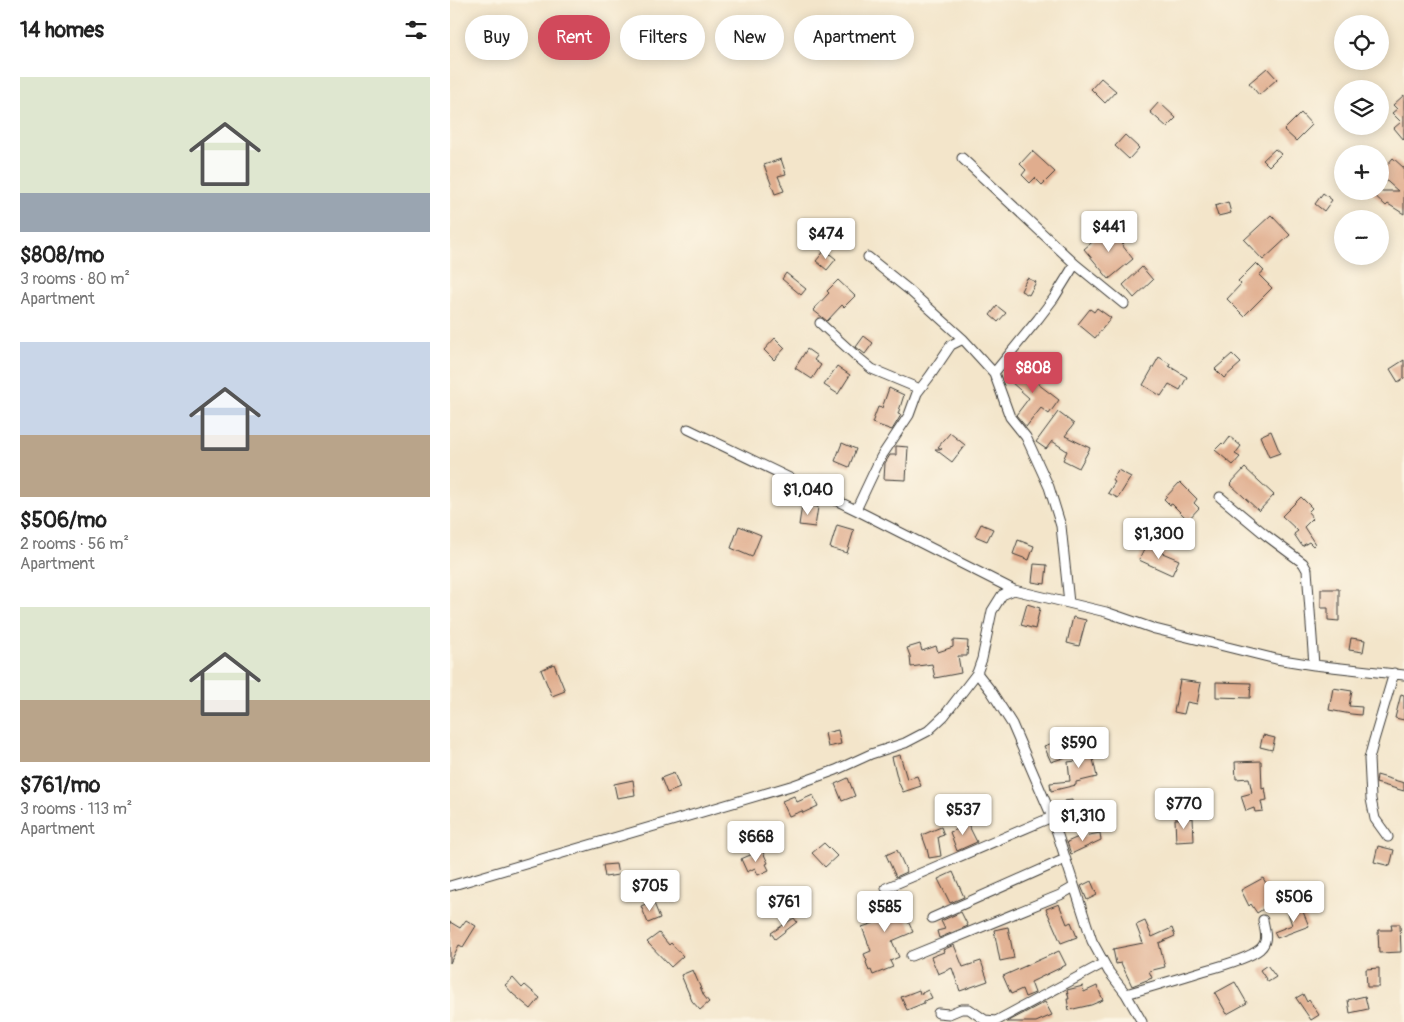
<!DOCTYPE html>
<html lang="en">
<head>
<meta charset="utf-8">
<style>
  body { margin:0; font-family:Pangolin,sans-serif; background:#f2f2f2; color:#222; height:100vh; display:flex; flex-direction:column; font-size:19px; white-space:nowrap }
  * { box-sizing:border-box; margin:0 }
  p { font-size:16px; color:#767676 }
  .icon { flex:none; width:28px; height:28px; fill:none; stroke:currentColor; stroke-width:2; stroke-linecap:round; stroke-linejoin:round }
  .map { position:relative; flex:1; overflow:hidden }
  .side { display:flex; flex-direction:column; background:#fff; width:450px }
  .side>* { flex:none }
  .hud { position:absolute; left:15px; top:15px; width:475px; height:45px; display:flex; gap:10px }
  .buttons { position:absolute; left:884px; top:15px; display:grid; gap:10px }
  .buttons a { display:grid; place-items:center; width:55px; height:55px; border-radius:50%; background:#fff; box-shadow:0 2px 12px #0003; font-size:25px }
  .price { position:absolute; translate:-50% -42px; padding:0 11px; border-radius:5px; background:#fff; color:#222; font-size:16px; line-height:32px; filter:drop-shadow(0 1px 2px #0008) }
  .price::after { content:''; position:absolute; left:50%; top:30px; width:15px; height:11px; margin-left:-8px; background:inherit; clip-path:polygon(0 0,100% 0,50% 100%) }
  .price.on { background:#d1495b; color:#fff }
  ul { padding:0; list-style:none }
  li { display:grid; align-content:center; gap:10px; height:265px; padding:0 20px }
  li span { display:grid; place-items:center; height:155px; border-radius:0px; color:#555 }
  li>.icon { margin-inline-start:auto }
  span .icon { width:90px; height:90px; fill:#fffc; stroke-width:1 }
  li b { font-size:21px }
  h2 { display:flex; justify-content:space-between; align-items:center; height:60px; padding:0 20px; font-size:21px }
  .pill { padding:0 18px; border-radius:22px; background:#fff; box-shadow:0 2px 12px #0003; font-size:18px; line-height:45px }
  .pill.on { background:#d1495b; color:#fff }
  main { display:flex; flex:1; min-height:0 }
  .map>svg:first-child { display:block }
</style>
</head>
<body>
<main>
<section class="side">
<h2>14 homes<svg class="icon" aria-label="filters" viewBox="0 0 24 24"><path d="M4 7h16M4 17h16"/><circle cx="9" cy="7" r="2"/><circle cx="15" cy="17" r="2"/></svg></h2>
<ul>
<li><span style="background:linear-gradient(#dfe7d0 75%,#9aa5b1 0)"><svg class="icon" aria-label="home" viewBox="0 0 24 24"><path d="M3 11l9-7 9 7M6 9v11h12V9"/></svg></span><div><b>$808/mo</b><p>3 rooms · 80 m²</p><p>Apartment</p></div></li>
<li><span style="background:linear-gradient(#c9d6e8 60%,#b9a48a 0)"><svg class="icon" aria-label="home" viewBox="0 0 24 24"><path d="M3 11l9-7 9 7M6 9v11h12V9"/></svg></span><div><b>$506/mo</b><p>2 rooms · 56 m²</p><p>Apartment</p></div></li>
<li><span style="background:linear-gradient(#dfe7d0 60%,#b9a48a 0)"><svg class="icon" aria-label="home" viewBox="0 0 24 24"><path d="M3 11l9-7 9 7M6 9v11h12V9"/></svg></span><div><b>$761/mo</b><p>3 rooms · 113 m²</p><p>Apartment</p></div></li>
</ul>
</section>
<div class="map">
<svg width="954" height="1022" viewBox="0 0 954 1022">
  <rect width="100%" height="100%" fill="#fcf5e5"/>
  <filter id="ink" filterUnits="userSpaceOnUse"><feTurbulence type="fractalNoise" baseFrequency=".02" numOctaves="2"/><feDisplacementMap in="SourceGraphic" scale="10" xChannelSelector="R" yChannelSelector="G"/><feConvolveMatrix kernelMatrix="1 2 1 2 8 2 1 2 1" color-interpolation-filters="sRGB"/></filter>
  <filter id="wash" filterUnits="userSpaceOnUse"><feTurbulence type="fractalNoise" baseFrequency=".0096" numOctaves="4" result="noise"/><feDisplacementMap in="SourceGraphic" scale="20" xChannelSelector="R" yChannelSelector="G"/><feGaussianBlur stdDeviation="1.12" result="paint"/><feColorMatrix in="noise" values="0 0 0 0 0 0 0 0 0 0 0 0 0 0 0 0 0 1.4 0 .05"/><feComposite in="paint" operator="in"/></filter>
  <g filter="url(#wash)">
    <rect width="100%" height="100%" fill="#f3e5ca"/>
    <g id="blocks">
      <!-- building -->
      <path fill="#e0ad8e" d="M817,68L827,79L809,95L799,83Z
        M651,78L666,91L655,103L641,89Z
        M954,95V140L944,128L951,122L942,113L947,109L943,105Z
        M709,102L726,118L717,127L700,112Z
        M851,113L862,125L846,141L834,130Z
        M675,135L689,148L679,159L665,146Z
        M825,149L831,154L819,166L813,160Z
        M582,151L605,172L592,185L585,178L580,183L572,175L576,170L570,164Z
        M943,158L954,168V214L938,204L936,206L920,191H948L930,175V173Z
        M331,159L336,174L328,176L334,191L325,194L314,165Z
        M873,193L882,200L874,211L865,204Z
        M778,202L781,213L768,216L765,206Z
        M821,215L840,235L813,260L794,240Z
        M660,227L674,243L672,245L683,259L659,279L634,249Z
        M375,250L386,259L377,270L366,261Z
        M806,263L814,271L809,275L822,288L794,316L777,299L791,284L788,281Z
        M692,267L703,280L684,298L673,285Z
        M336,273L356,289L351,295L332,279Z
        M577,278L586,282L579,295L571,291Z
        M388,280L405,296L394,307L392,305L377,321L363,310L379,293L377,291Z
        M547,306L556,313L548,322L540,315Z
        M647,308L661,318L645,338L628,324L640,309L644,312Z
        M414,336L423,343L415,354L406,347Z
        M325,338L335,348L324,360L314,350Z
        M357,349L367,356L364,360L371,365L362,379L345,368Z
        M782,354L791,363L774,378L765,369Z
        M709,357L720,364L719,366L737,377L730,390L719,384L711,396L693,385Z
        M954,360V378L948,382L940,369Z
        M579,363L595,377L588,384L609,400L599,414L591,408L576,427L566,415L579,398L561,382Z
        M387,366L400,375L388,394L374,385Z
        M439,388L454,395L448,414L451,415L442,430L422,423L428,407L432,408Z
        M608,412L624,424L615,436L640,448L629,468L613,460L617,451L602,441L596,449L586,442Z
        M821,431L830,453L819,457L810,436Z
        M500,433L515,445L502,462L485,449H492L488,447Z
        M780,437L791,446L785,454L790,457L783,465L765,450L772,443L774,445Z
        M392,443L406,449L399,467L385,461Z
        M446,446L458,447L456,480L434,479L435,463L440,455H446Z
        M795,468L824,495L809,511L780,484Z
        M668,470L681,477L668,498L658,493L665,482L662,480Z
        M730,482L747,499L744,503L749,508L738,520L722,504L720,505L714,499Z
        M851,497L862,508L858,512L863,518L854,527L865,544L863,546L859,542L852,546L844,534L848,531L832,516Z
        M352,505L368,507L365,527L349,525Z
        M531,524L543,529L537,541L525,536Z
        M387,525L404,530L397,553L380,548Z
        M289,526L311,535L302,557L281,548Z
        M568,540L584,546L579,560L563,554Z
        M696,546L729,560L722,575L689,560Z
        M584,564L597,565L595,584L582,582Z
        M871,589H889V621L878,620V608H871Z
        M577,604L590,608L585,629L571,625Z
        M623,617L636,620L629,646L617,643Z
        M901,638L915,640L913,652L899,650Z
        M503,640L518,641L517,656H508L511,673L485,678L482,664L461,667L460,656L457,648L470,644L472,651L486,646L488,652L503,647Z
        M104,664L115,691L102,696L91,670Z
        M730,680L751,683L747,704L737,702L734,714L724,712Z
        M766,682L801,683L800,698L766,697Z
        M883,688L902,691L899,706L912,707L911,715L901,714L879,710Z
        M951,694L954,695V720L945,718Z
        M388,730L391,744L378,747L375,733Z
        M813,735L825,738L822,750L810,747Z
        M609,741L616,757L601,762L594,746Z
        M639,741L647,777L626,782V785L601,791L600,783L620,781L618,762L634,760L630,743Z
        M450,755L457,779L467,776L471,786L453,792L448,781L442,757Z
        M811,761L812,789L815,788L817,800L811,801L813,811L805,812L804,808L796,811L791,796L802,793L799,778L786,779L785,762Z
        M224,773L230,788L217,793L211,778Z
        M927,775L954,783V791L926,783Z
        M398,778L405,796L392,801L385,784Z
        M183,780L185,795L167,798L164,784Z
        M363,795L368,806L353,813L352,811L339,816L332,801L344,796L347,802Z
        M622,800L624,821L616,822L614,801Z
        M515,818L527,842L507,851L500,832L511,828L508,821Z
        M743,818L744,841L726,842L725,819Z
        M491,827L494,835L488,837L491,856L479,858L477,849L472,835Z
        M650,833L651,840L621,854L617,842L633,835L634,836Z
        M374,843L387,856L375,867L362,853Z
        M928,846L944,850L940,866L924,862Z
        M312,850L318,863L316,864L319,870L308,875L305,868L297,872L291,859Z
        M447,850L457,872L446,877L436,855Z
        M166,864L168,875L155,877L153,865Z
        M503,872L514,897L500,903L488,879Z
        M813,878L826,901L807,913L801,904L799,906L791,890Z
        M641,881L647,895L637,900L631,886Z
        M446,895L463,932L442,941L449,957L440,961L443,967L423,975L421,970L419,971L416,962L417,961L414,954L421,951L412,927L424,923L418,902L426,900L427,904Z
        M203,901L210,918L198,923L191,906Z
        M609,904L617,924L621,922L627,937L611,943L596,909Z
        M851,907L859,926L827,938L824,932L842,925L838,913Z
        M511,912L518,926L489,938L487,931L495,929L491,921Z
        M344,918L347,922L325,939L321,933Z
        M16,920L26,926L13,947L9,945L0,963V922L10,928Z
        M695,921L702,937L722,928L725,936L709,943L715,967L699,971L702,978L682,986L671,963L666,964L663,949L693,943L686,925Z
        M941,924H950L951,952L929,953L928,930H942Z
        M558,927L564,958L550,961L544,930Z
        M209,933L219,945L221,943L233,956L221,967L197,942Z
        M504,945L513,967L531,961L538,981L510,991L502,968L488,974L481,957L494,952L493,950Z
        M609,951L616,965L581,982L585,993L575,997L572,989L561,994L553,976Z
        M817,965L826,977L818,982L810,970Z
        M929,968V987H917L916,969Z
        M243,970L254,996L259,1002L250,1010L242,1001L231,975Z
        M63,978L72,988L75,985L90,998L81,1009L63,994L55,985Z
        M785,982L797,1003L777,1014L765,993Z
        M633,986L634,992L647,986L653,1000L641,1005L619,1010L617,999H619L617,990Z
        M469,990L470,994L478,990L482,998L474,1001V1003L457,1010L451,997Z
        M853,994L857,1002L859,1000L869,1015L861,1020L846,998Z
        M915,996L918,1009L900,1013L898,1000Z
        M595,1002L602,1015L586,1022H557Z"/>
    </g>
  </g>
  <g filter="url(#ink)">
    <use href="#blocks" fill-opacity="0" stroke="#3c3a36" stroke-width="1"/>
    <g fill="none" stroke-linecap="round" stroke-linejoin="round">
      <defs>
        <path id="street" d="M512,158L625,264L674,304
          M418,257L459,290L513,339L544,373L560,417L576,437L599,487L611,526L619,603
          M370,323L405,355L422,369L470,389
          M544,373L588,319L604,298L625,264
          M238,429L406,510L564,590
          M770,497L817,536L853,563L857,570L864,665
          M406,510L431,457L459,415L467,393L480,376L501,345L513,339
          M527,673L541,691L562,724L602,817L642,941L659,972L676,994L692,1022
          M938,837L925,819L921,799L919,759L924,740L944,673
          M0,886L344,785L386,770L421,754L455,743L478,731L494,716L527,673L532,659L542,611L552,595L564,590L656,612L705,629L826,659L864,665L954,675
          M436,888L602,817
          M482,918L615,859
          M461,956L610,895L624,887
          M676,994C701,987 727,979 753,971C768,967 798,959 810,949C819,941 815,931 813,920
          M488,1013L499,1014L511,1009H519L535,1020L546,1021L654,963"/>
      </defs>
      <!-- street casing -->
      <use href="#street" stroke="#3c3a36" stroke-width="11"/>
      <!-- street -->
      <use href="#street" stroke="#fff" stroke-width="9"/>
    </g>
  </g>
</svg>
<div class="buttons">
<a><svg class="icon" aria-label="locate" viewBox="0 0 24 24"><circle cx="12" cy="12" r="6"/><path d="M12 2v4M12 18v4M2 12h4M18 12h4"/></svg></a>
<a><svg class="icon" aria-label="layers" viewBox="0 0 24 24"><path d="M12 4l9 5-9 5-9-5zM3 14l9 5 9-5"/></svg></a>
<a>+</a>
<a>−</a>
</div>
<b class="price" style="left:659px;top:253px">$441</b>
<b class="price" style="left:376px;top:260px">$474</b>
<b class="price on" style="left:583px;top:394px">$808</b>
<b class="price" style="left:358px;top:516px">$1,040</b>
<b class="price" style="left:709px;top:560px">$1,300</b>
<b class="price" style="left:629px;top:769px">$590</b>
<b class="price" style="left:734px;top:830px">$770</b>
<b class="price" style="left:513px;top:836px">$537</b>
<b class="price" style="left:633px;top:842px">$1,310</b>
<b class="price" style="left:306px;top:863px">$668</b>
<b class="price" style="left:200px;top:912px">$705</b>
<b class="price" style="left:844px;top:923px">$506</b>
<b class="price" style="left:334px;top:928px">$761</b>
<b class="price" style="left:435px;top:933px">$585</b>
<div class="hud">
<a class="pill">Buy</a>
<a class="pill on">Rent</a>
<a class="pill">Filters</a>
<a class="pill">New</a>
<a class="pill">Apartment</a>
</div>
</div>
</main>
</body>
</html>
